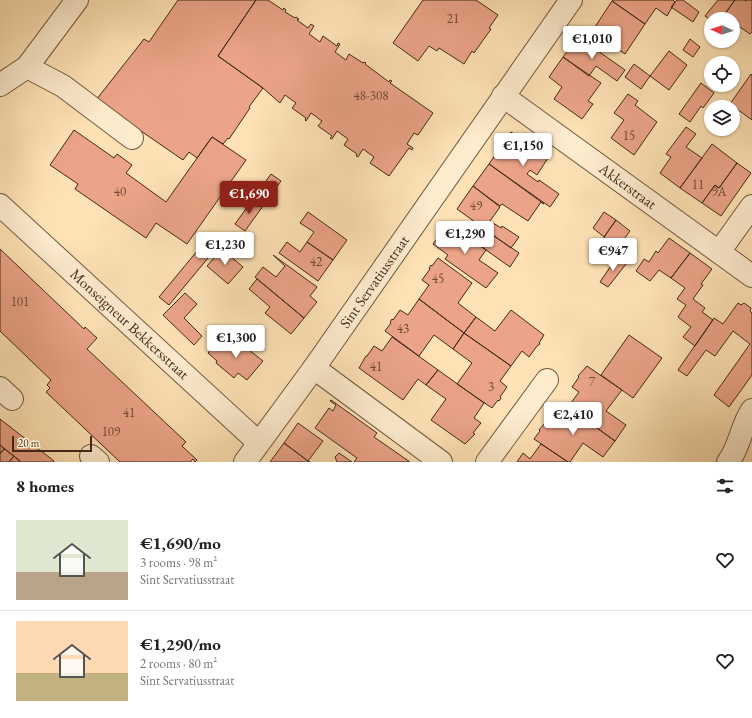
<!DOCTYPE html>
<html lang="en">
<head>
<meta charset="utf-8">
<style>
  body { margin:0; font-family:"EB Garamond",serif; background:#f2f2f2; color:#202124; height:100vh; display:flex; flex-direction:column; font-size:15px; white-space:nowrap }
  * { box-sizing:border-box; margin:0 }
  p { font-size:13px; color:#757577 }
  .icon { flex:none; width:22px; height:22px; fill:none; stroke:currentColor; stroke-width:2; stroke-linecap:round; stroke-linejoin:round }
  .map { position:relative; height:462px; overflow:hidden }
  .details { display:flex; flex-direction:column; background:#fff; flex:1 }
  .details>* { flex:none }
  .needle { width:26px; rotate:274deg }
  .tools { position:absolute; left:704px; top:12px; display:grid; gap:8px }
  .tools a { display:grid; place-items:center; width:36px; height:36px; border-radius:50%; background:#fff; box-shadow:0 1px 3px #0004; font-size:20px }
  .scale { position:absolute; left:12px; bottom:10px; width:80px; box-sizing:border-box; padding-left:4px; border:2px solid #422918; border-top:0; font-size:11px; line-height:14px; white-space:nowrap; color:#422918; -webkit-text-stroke:3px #feeccf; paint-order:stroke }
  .price { position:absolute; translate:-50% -34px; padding:0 9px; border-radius:4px; background:#fff; color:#222; font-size:13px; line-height:26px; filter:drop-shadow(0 1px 2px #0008) }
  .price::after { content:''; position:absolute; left:50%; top:24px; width:12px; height:9px; margin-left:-6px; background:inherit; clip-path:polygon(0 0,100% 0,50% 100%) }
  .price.active { background:#8f2418; color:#fff }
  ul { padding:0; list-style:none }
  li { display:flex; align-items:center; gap:12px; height:100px; padding:0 16px }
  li+li { border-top:1px solid #e0e0e0 }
  li span { display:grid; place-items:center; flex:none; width:112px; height:80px; border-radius:0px; color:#555 }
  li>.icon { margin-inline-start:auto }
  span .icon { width:48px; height:48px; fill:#fffc; stroke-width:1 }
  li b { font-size:17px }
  h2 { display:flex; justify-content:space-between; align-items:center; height:48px; padding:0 16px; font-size:17px }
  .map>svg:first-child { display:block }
</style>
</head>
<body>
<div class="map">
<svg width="752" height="462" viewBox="0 0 752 462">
  <rect width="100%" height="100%" fill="#fee2b5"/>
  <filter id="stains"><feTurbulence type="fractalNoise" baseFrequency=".005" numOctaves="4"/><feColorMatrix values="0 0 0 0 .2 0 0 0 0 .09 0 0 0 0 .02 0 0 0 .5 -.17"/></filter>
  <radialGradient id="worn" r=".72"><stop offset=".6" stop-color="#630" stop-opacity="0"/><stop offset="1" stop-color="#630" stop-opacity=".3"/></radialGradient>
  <!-- building -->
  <path fill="#eca488" stroke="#422918" d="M178,0H256L218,56L263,88L249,107L250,108L229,139L228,138L223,144L212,137L197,158L189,152L183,160L96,100L144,39L149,42Z
    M256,0H268L283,10L284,8L286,10L285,12L295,18L296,17L299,19L297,20L308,28L311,24L314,26L309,34L320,42L323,36L337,46L338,43L340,44L335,52L346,60L349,54L363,63L364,62L366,63L365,64L389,82L390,80L392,81L390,83L433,113L418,135L414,133L407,144L413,148L412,150L409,148L389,176L370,163L374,157L363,149L358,157L356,156L357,154L344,145L348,139L337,131L332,139L330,138L332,136L318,126L322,121L311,113L306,121L305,120L306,118L292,108L296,103L285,95L280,103L263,88L218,56Z
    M423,0H476L498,15L489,28L491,29L474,53L472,51L464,64L439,48L437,51L429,46L418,61L393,43Z
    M613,0H673L675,2L667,16L656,8L645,24L612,1Z
    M677,0H683L699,12L693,22L671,7Z
    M718,0H735L721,19H711V20L705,16Z
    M735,0H744L746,1L747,0H752V32L750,34L733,22V19L725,14Z
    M612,1L645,24L625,54L608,42L610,38L595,27Z
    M578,37L625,70L617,81L596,66L589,76L563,57Z
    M690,39L700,47L693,57L683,50Z
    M669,51L687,65L669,90L650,76Z
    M563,57L601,83L588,101L593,104L582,119L554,99L562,87L549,77Z
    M634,64L650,76L641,89L625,77Z
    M751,74L752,75V120L730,104Z
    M701,83L714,93L703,108L701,106L690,122L679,114Z
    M628,94L638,101L635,105L657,122L634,155L611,138L624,120L614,113Z
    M686,127L696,134L686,147L702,158L680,188L660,173L671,157L666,154Z
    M74,130L114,158L117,154L132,165L126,173L166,202L212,137L246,160L187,244L156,223L146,238L75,189L78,184L50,165Z
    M511,132L523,140L525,139L533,144L532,146L534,148L548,158L537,175L530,170L527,174L538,182L539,180L559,194L550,207L489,164Z
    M712,144L737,163L719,188L715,185L702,203L680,188Z
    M737,163L751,173L721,216L702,203L715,185L719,188Z
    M489,164L544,204L541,202L528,221L502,204L500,206L473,186Z
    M271,174L281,181L263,206L253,199Z
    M473,186L500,207L490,221L501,228L502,226L519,237L511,248L457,209Z
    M253,199L263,206L245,231L235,224Z
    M308,212L347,240L333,260L307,242L314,232L300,223Z
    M604,212L616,220L604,237L593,228Z
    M616,220L630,231L618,247L604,237Z
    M448,223L486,250L479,260L498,273L486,288L445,259L448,255L433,244Z
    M488,232L519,253L510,267L479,245Z
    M669,238L690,253L671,278L659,270L650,281L636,271L644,259L649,262L656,251L658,253Z
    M287,242L300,252L307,242L333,260L318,281L279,253Z
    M0,249L84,329L85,327L97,338L87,349L186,442L182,446L197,460L195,462L193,459L190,462H120L46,392L50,388L47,385L51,380L0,331Z
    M222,249L243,267L228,284L207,266Z
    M198,250L208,258L169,305L159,297Z
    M690,253L712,269L701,284L703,285L693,299L705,308L702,312L713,320L695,346L683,337L691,327L678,317L686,305L677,299L685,288L671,278Z
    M273,255L317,287L310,296L317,302L304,318L255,277L263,267L276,277L285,266Z
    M617,257L626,264L608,287L600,282Z
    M438,258L472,283L458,303L476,317L464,333L419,299L429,285L422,280L430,269L429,268L431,265L432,266Z
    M257,279L304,318L291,334L265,313L270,307L249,289Z
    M185,293L197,304L184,318L202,336L194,345L163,315Z
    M419,299L464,333L453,349L434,335L419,356L385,331L391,323L390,322L392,319L393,320L400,310L408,315Z
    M738,303L741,305L744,303L751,308L750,311L752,313V375L729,407L714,395L750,344L733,331L715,356L706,350L687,376L678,370L714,318L723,324Z
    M511,310L544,335L539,343L540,344L537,346L529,357L522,351L511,366L464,333L476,317L495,331Z
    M464,333L511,366L500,381L507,387L500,397L501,398L499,401L498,400L492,408L457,384L472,363L453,349Z
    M629,335L662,358L633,398L601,375Z
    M392,337L438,370L426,385L418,379L403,400L359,368L366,356H367L374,346L382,351Z
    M234,338L263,361L247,380L238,373L234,378L216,363L217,361L208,353L217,343L225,350Z
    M587,366L622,390L606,411L626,425L615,441L568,407L579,392L572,387L579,377L578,376Z
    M438,370L484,403L474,418L481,423L473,433L475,434L465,444L431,420L446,399L426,385Z
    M331,400L377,433L374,437L410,462H354L357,458L315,428L329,408L333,411L336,405L330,401Z
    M568,407L615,441L603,457L583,443L570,462H568L534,439L540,431L539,430L550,417L557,423Z
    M0,419L54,461L53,462H21L0,445Z
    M298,423L323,441L308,461L284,443Z
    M284,443L308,461L310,462H270Z
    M541,444L568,462H517L523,453L530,459Z
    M0,445L4,449L0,454Z
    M4,449L14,456L9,462H0V454Z
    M339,453L352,462H337L335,457Z
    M14,456L21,462H9Z"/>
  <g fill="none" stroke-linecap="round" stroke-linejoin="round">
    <defs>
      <g id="minor">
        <path d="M27,67L63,86L132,138"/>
        <path d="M0,85L27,67L77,0"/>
        <path id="s1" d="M503,96L752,276"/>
        <path id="s2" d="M0,205L259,443"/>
        <path d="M719,252L752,206"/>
        <path d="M314,368L441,462"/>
        <path d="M0,388L12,399"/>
        <path d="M91,456L98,462"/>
        <path id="s3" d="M245,462L314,368L571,0"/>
        <path d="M487,462L547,380"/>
        <path d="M728,462C740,447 741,426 752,410"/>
      </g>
    </defs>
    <!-- minor casing -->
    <use href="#minor" stroke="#71573f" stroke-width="24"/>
    <!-- minor -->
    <use href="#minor" stroke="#feeccf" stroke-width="22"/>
  </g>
  <g text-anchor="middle" stroke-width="3" stroke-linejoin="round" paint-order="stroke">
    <!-- number labels -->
    <g font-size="13" fill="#6c4834">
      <text x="453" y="23">21</text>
      <text x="371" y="100">48-308</text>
      <text x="629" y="140">15</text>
      <text x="698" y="189">11</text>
      <text x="120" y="196">40</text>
      <text x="719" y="196">9A</text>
      <text x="476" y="210">49</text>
      <text x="316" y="266">42</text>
      <text x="438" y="283">45</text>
      <text x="20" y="306">101</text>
      <text x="403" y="333">43</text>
      <text x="376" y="371">41</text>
      <text x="592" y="386">7</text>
      <text x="491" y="391">3</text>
      <text x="129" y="417">41</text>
      <text x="111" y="436">109</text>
    </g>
    <!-- street labels -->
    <g font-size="15" fill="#422918" stroke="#feeccf">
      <text dy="5" stroke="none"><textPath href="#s1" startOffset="154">Akkerstraat</textPath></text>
      <text dy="5" stroke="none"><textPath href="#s3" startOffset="222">Sint Servatiusstraat</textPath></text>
      <text dy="5" stroke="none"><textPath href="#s2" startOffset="176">Monseigneur Bekkersstraat</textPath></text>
    </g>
  </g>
  <rect width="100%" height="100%" filter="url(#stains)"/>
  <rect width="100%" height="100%" fill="url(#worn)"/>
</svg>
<div class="tools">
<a><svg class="needle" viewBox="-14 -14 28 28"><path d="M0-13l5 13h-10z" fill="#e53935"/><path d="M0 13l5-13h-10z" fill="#757577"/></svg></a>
<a><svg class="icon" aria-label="locate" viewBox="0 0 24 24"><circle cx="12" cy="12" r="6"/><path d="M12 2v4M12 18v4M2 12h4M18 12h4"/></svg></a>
<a><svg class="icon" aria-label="layers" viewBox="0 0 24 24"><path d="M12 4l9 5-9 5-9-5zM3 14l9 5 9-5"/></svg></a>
</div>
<div class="scale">20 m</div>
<b class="price" style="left:592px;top:60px">€1,010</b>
<b class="price" style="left:523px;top:167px">€1,150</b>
<b class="price active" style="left:249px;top:215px">€1,690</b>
<b class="price" style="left:465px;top:255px">€1,290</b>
<b class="price" style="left:225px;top:266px">€1,230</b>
<b class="price" style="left:613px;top:272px">€947</b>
<b class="price" style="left:236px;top:359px">€1,300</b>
<b class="price" style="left:573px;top:436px">€2,410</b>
</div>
<section class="details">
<h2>8 homes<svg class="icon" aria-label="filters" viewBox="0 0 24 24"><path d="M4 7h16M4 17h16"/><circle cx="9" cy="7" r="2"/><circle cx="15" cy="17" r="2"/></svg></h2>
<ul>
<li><span style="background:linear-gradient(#dfe7d0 65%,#b9a48a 0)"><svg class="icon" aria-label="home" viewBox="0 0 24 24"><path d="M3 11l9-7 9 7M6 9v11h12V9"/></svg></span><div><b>€1,690/mo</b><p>3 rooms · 98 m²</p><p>Sint Servatiusstraat</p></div><svg class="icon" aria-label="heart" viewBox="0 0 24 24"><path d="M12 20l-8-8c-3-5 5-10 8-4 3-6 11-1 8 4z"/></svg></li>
<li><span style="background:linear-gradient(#ffd9b3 65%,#c2b280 0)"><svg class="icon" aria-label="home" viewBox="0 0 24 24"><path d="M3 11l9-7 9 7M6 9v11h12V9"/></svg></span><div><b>€1,290/mo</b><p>2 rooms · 80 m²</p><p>Sint Servatiusstraat</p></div><svg class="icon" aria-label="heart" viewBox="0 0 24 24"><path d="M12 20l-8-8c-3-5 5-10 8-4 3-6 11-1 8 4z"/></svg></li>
</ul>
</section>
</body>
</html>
